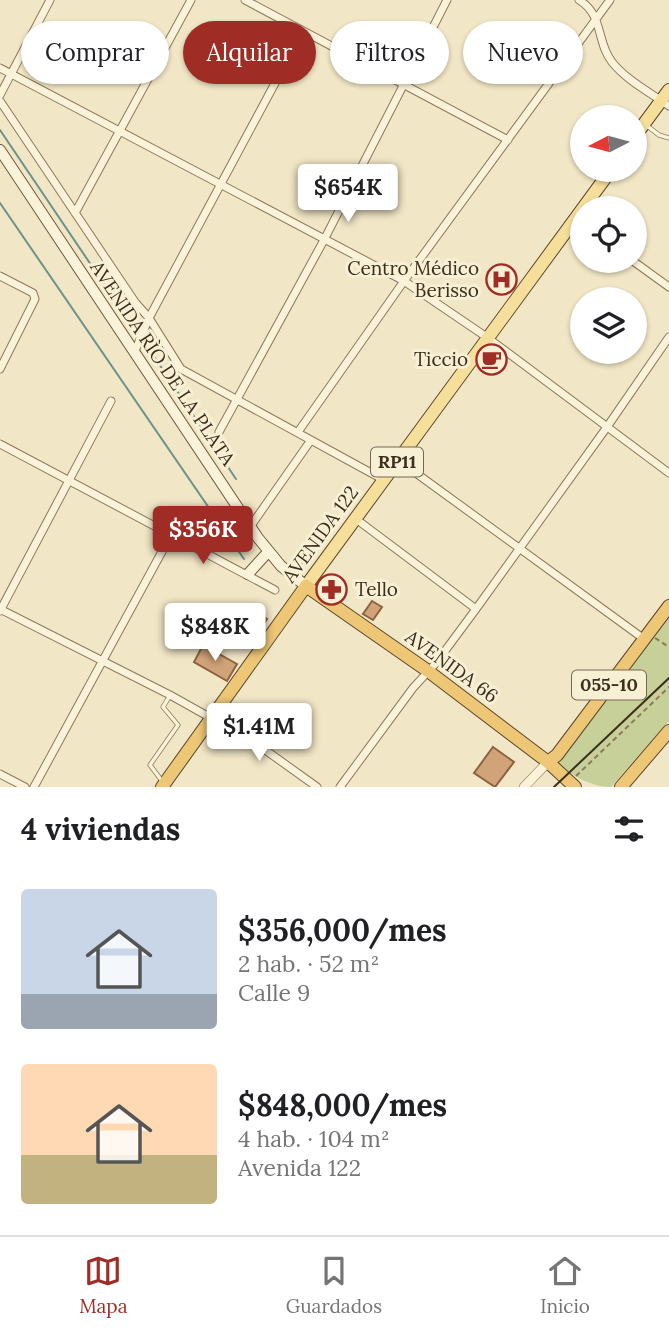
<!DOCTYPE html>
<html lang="es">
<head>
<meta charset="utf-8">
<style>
  body { margin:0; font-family:Lora,serif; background:#f6f6f6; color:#202124; height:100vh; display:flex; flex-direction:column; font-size:26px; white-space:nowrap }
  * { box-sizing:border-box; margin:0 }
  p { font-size:23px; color:#757577 }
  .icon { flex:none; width:38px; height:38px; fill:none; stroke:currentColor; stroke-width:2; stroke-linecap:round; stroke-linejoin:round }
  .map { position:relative; height:787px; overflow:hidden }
  .sheet { display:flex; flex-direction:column; background:#fff; flex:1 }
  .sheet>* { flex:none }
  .guide { position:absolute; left:21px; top:21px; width:628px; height:63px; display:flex; gap:14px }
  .needle { width:46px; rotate:264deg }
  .fabs { position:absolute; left:570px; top:105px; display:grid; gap:14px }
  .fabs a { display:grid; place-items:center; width:77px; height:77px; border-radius:50%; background:#fff; box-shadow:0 2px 5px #0004; font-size:35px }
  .price { position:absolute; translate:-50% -60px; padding:0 16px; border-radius:7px; background:#fff; color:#222; font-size:23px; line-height:46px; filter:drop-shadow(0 2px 4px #0008) }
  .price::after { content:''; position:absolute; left:50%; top:42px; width:21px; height:16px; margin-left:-10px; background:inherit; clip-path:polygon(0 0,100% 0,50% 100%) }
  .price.on { background:#a02c26; color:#fff }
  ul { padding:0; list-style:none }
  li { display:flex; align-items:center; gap:21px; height:175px; padding:0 21px }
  li span { display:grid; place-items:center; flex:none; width:196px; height:140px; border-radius:7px; color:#555 }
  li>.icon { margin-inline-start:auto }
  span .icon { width:84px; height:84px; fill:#fffc; stroke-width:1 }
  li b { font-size:30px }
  h2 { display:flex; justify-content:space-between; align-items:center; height:84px; padding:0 21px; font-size:30px }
  .pill { padding:0 24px; border-radius:32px; background:#fff; box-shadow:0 2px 5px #0004; font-size:24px; line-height:63px }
  .pill.on { background:#a02c26; color:#fff }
  .dock { display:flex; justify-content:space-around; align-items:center; height:98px; border-top:2px solid #e0e0e0; background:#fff; font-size:19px; color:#757577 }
  .dock a { display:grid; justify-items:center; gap:4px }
  .dock .on { color:#a02c26 }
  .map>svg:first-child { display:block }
</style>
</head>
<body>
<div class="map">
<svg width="669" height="787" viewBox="0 0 669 787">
  <rect width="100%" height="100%" fill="#f1e6c5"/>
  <!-- green -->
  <path fill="#c6d098" d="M669,617V721L611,787C592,787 572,776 558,763Z"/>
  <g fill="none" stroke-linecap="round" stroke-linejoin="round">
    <!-- stream -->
    <path stroke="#6d938c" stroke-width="2" d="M0,130L139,336
      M0,203L244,559
      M143,340L236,479"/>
  </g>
  <!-- building -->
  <path fill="#d1a379" stroke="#8e623e" stroke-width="2" d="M302,546L312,554L305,564H302L296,555Z
    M372,601L382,607L373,620L363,614Z
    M258,613L267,619L261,628L252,622Z
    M250,621L261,628L255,637L244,630Z
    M203,645L237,664L227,681L194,662Z
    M493,747L514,762L495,787L474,773Z"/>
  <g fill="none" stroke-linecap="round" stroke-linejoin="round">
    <defs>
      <path id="service" d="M646,125L659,135L669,138
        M162,781L150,765L178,725L163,707L169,697"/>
      <path id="minor" d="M245,0L508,140
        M579,0C604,15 596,42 612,62C626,80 651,93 669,106
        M0,68L404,281L488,338L669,473
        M0,95L50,0
        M0,101L135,302L149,318L181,369L384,480
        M75,213L191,0
        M633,261L669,287
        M0,276L33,293L35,299L0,369
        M135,351L149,318L303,31
        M219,432L324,240L447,0
        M298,432L404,281L610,0
        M0,444L275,590
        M398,460L644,639
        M356,519L476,609
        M250,527L311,440
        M0,609L170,695L211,718L229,724L317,787
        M0,611L111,401
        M0,774L25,787
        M34,787L171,535
        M340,787L413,688L436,663L476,609L607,427L669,337"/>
      <path id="tertiary" d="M524,787L548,762"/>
      <path id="secondary" d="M0,150L258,538L281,566L306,586
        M248,574L268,552"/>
      <path id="primary" d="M635,136L669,90
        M306,586L611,170"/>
      <path id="trunk" d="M548,762L557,755L669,606
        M162,787L306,586L428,671L548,762L575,787
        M621,787L669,731"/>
    </defs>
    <!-- service casing -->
    <use href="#service" stroke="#8d785a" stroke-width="5"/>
    <!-- minor casing -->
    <use href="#minor" stroke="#8d785a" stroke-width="9"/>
    <!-- tertiary casing -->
    <use href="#tertiary" stroke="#8d785a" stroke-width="10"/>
    <!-- secondary casing -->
    <use href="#secondary" stroke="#6f593d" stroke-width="12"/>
    <!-- primary casing -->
    <use href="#primary" stroke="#5b462e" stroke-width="14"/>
    <!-- trunk casing -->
    <use href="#trunk" stroke="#5b462e" stroke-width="14"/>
    <!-- path -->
    <path stroke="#8d785a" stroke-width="2" stroke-dasharray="5 3.5" stroke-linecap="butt" d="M655,638L669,647
      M576,776L669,687"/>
    <!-- service -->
    <use href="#service" stroke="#fbf3d9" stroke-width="3.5"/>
    <!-- minor -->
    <use href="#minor" stroke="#fbf3d9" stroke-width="7"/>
    <!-- tertiary -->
    <use href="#tertiary" stroke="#fbf3d9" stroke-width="9"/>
    <!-- secondary -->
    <use href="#secondary" stroke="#fbf3d9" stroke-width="10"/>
    <!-- primary -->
    <use href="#primary" stroke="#f6df9b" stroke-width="12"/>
    <!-- trunk -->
    <use href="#trunk" stroke="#edc676" stroke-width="12"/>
    <!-- tram -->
    <path stroke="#3d2f1e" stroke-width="2" d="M554,787L669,678"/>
  </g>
  <!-- icons -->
  <defs>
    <symbol id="hospital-ring" viewBox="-11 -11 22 22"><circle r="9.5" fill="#f8f0d5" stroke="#a02c26" stroke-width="1.5"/><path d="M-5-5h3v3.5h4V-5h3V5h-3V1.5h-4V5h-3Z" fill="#a02c26"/></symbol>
    <symbol id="cafe-ring" viewBox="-11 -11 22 22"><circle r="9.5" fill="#f8f0d5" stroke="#a02c26" stroke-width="1.5"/><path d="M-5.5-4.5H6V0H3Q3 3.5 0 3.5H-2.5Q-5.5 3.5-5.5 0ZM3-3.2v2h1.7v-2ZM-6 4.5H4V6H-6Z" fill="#a02c26"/></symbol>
    <symbol id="pharmacy-ring" viewBox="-11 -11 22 22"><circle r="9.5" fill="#f8f0d5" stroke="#a02c26" stroke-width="1.5"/><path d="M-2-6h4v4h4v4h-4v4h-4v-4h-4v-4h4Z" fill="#a02c26"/></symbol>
  </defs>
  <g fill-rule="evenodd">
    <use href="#hospital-ring" x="484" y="262" width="35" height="35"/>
    <use href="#cafe-ring" x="474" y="342" width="35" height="35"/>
    <use href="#pharmacy-ring" x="314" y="572" width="35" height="35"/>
  </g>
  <g text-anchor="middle" stroke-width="6" stroke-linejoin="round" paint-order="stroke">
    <!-- shield labels -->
    <g fill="#f8f0d5" stroke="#756955" stroke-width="2">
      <rect x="371" y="447.5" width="52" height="29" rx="5"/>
      <rect x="572" y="670.5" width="74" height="29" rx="5"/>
    </g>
    <g font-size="18" font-weight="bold" fill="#3d2f1e">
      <text x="397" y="468">RP11</text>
      <text x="609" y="691">055-10</text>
    </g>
    <!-- poi labels -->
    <g font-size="19" fill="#3d2f1e" stroke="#f8f0d5" text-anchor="end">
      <text x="479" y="275">Centro Médico<tspan x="479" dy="22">Berisso</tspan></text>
      <text x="468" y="366">Ticcio</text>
      <text x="355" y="596" text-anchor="start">Tello</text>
    </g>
    <!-- street labels -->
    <g font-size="19" fill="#3d2f1e" stroke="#f8f0d5">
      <text transform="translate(163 363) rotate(56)" y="7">AVENIDA RÌO DE LA PLATA</text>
      <text transform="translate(320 534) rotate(-54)" y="7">AVENIDA 122</text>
      <text transform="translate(452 666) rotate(36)" y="7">AVENIDA 66</text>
    </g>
  </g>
</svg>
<div class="fabs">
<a><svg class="needle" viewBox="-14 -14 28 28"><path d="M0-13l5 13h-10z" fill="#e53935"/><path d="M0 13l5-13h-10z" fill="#757577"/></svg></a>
<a><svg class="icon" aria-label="locate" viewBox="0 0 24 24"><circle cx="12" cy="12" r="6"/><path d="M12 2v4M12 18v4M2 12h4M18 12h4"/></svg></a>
<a><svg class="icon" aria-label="layers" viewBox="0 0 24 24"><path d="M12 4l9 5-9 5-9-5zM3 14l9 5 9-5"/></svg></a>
</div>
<b class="price" style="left:348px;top:224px">$654K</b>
<b class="price on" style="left:203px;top:566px">$356K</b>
<b class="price" style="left:215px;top:663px">$848K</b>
<b class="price" style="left:259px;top:763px">$1.41M</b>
<div class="guide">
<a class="pill">Comprar</a>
<a class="pill on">Alquilar</a>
<a class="pill">Filtros</a>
<a class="pill">Nuevo</a>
</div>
</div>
<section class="sheet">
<h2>4 viviendas<svg class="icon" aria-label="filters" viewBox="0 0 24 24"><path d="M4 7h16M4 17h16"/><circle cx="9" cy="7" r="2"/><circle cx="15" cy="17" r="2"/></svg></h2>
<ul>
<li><span style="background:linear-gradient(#c9d6e8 75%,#9aa5b1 0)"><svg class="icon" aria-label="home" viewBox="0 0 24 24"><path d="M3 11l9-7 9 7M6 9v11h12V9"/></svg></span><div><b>$356,000/mes</b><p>2 hab. · 52 m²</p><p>Calle 9</p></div></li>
<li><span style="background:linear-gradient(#ffd9b3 65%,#c2b280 0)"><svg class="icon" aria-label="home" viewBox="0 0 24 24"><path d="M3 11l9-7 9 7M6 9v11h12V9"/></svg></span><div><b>$848,000/mes</b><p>4 hab. · 104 m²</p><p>Avenida 122</p></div></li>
</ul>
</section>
<nav class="dock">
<a class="on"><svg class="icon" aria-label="map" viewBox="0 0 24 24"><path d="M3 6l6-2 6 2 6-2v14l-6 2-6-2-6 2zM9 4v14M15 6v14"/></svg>Mapa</a>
<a><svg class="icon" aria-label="saved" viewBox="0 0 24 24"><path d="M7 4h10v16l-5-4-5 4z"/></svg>Guardados</a>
<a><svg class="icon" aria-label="home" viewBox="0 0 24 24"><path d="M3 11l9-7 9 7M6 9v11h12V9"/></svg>Inicio</a>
</nav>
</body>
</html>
